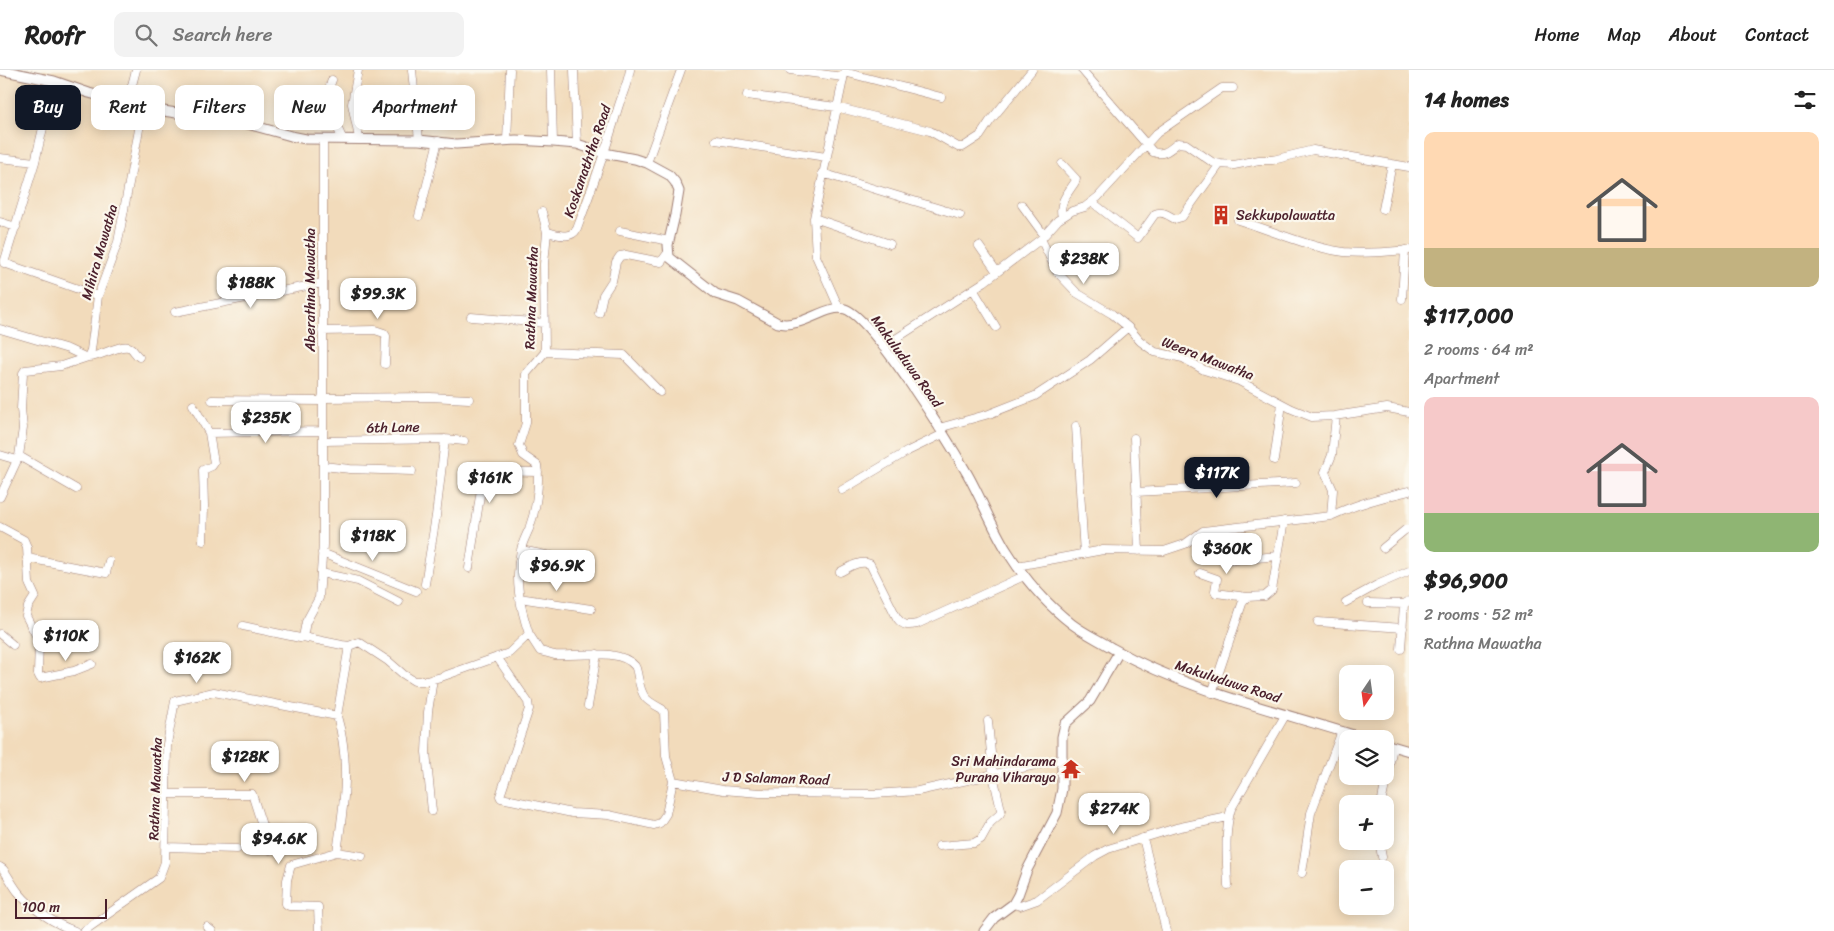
<!DOCTYPE html>
<html lang="en">
<head>
<meta charset="utf-8">
<style>
  body { margin:0; font-family:Sriracha,sans-serif; background:#f2f2f2; color:#222; height:100vh; display:flex; flex-direction:column; font-size:19px; white-space:nowrap }
  * { box-sizing:border-box; margin:0 }
  p { font-size:16px; color:#767676 }
  .icon { flex:none; width:28px; height:28px; fill:none; stroke:currentColor; stroke-width:2; stroke-linecap:round; stroke-linejoin:round }
  .map { position:relative; flex:1; overflow:hidden }
  .details { display:flex; flex-direction:column; background:#fff; width:425px }
  .details>* { flex:none }
  .banner { position:absolute; left:15px; top:15px; width:475px; height:45px; display:flex; gap:10px }
  .needle { width:32px; rotate:193deg }
  .tools { position:absolute; left:1339px; top:595px; display:grid; gap:10px }
  .tools a { display:grid; place-items:center; width:55px; height:55px; border-radius:10px; background:#fff; box-shadow:0 2px 12px #0003; font-size:25px }
  .scale { position:absolute; left:15px; bottom:12px; width:92px; box-sizing:border-box; padding-left:5px; border:2px solid #4a1f2b; border-top:0; font-size:14px; line-height:18px; white-space:nowrap; color:#4a1f2b; -webkit-text-stroke:4px #fbf7ec; paint-order:stroke }
  .price { position:absolute; translate:-50% -42px; padding:0 11px; border-radius:10px; background:#fff; color:#222; font-size:16px; line-height:32px; filter:drop-shadow(0 1px 2px #0008) }
  .price::after { content:''; position:absolute; left:50%; top:30px; width:15px; height:11px; margin-left:-8px; background:inherit; clip-path:polygon(0 0,100% 0,50% 100%) }
  .price.active { background:#111827; color:#fff }
  ul { padding:0; list-style:none }
  li { display:grid; align-content:center; gap:10px; height:265px; padding:0 15px }
  li span { display:grid; place-items:center; height:155px; border-radius:10px; color:#555 }
  li>.icon { margin-inline-start:auto }
  span .icon { width:90px; height:90px; fill:#fffc; stroke-width:1 }
  li b { font-size:21px }
  h2 { display:flex; justify-content:space-between; align-items:center; height:60px; padding:0 15px; font-size:21px }
  .tag { padding:0 18px; border-radius:10px; background:#fff; box-shadow:0 2px 12px #0003; font-size:18px; line-height:45px }
  .tag.active { background:#111827; color:#fff }
  header { display:flex; align-items:center; gap:30px; box-sizing:border-box; height:70px; padding:0 25px; background:#fff; border-bottom:1px solid #e0e0e0 }
  header strong { font-size:24px }
  nav { display:flex; gap:28px; margin-inline-start:auto; font-size:18px }
  .search { width:350px; height:45px; background:#f2f2f2; display:flex; align-items:center; gap:12px; box-sizing:border-box; padding:0 18px; border-radius:10px; color:#767676; font-size:19px }
  main { display:flex; flex:1; min-height:0 }
  .map>svg:first-child { display:block }
</style>
</head>
<body>
<header>
<strong>Roofr</strong>
<div class="search"><svg class="icon" aria-label="search" viewBox="0 0 24 24"><circle cx="10" cy="10" r="6"/><path d="M15 15l6 6"/></svg>Search here</div>
<nav><a>Home</a><a>Map</a><a>About</a><a>Contact</a></nav>
</header>
<main>
<div class="map">
<svg width="1409" height="861" viewBox="0 0 1409 861">
  <rect width="100%" height="100%" fill="#fbf7ec"/>
  <filter id="ink" filterUnits="userSpaceOnUse"><feTurbulence type="fractalNoise" baseFrequency=".02" numOctaves="2"/><feDisplacementMap in="SourceGraphic" scale="10" xChannelSelector="R" yChannelSelector="G"/><feConvolveMatrix kernelMatrix="1 2 1 2 8 2 1 2 1" color-interpolation-filters="sRGB"/></filter>
  <filter id="wash" filterUnits="userSpaceOnUse"><feTurbulence type="fractalNoise" baseFrequency=".0096" numOctaves="4" result="noise"/><feDisplacementMap in="SourceGraphic" scale="20" xChannelSelector="R" yChannelSelector="G"/><feGaussianBlur stdDeviation="1.12" result="paint"/><feColorMatrix in="noise" values="0 0 0 0 0 0 0 0 0 0 0 0 0 0 0 0 0 1.4 0 .05"/><feComposite in="paint" operator="in"/></filter>
  <g filter="url(#wash)">
    <rect width="100%" height="100%" fill="#f2dbbb"/>
  </g>
  <g filter="url(#ink)">
    <g fill="none" stroke-linecap="round" stroke-linejoin="round">
      <defs>
        <path id="minor" d="M358,0L352,34L359,68
          M412,0L419,70
          M551,0L553,72
          M574,0L577,74
          M790,0L843,7
          M1082,0L1153,82C1164,86 1169,80 1178,73L1186,74L1212,92L1220,94L1234,95L1259,90H1273L1313,80L1409,97
          M844,2L941,27
          M332,10C322,34 333,46 342,68
          M54,11L35,92L4,193L98,226
          M747,25L836,37L930,61L958,77H963L980,66L990,51L1032,0
          M127,34L136,0
          M323,69V475L319,528L306,552L303,567L342,575L349,576L359,572L388,591L403,604L414,611H426L441,607L509,583L529,564C520,537 514,509 521,480C522,473 526,466 529,459C536,440 540,415 537,395L523,385L519,375L526,353V304L545,282L544,194L547,162L542,142
          M716,70L826,87
          M507,71L510,0
          M0,88L35,92
          M647,93L681,0
          M822,103L960,145
          M1092,132L1138,168L1155,144C1162,140 1169,146 1175,149L1182,147L1220,94
          M1022,135L1044,165
          M1383,139L1392,94
          M419,146L438,71
          M1062,147C1058,133 1068,123 1075,112L1076,109L1062,94
          M814,148L890,174
          M1238,150C1270,160 1311,178 1344,182C1366,184 1387,182 1409,180
          M0,152L16,157
          M620,161L669,171
          M547,162C557,164 570,170 577,159C591,121 605,83 616,45C620,29 627,16 630,0
          M1041,169L1057,202L1077,223L1112,244L1128,257L1140,271L1155,282L1183,288L1204,300L1239,311L1292,339L1312,347L1334,346L1387,338L1409,342
          M979,176L997,202
          M973,219L996,257
          M1402,229L1405,180
          M839,238L816,186L814,148L845,0
          M175,242L322,213
          M599,243L603,225L612,211L616,192L620,186L626,185L661,192L667,184
          M471,247L544,253
          M0,259L68,279L85,287
          M322,261L375,260L384,263L386,266L385,294
          M883,277L984,212L1041,169L1058,150L1072,141L1085,137L1098,127L1157,63L1222,18H1233
          M545,282L624,285L660,322
          M88,287C101,287 122,272 131,278C134,281 136,285 139,287
          M322,328L430,327L469,329
          M212,330L322,331
          M193,335L209,363L214,393L212,396L203,400L204,436L203,471
          M1076,356L1084,484
          M939,358L989,344L1035,326L1090,290L1128,257
          M209,363L322,361
          M1134,368L1139,481
          M323,371L445,369L464,371
          M0,385L17,390
          M19,386L76,419
          M1274,390L1282,334
          M323,396L350,399L412,401
          M842,420L908,381L943,364
          M1136,422L1296,413
          M0,427L19,386L23,358L21,339L23,303L25,300L61,296L88,287L91,280L98,226L118,172L143,38
          M1331,446L1333,420L1325,402L1332,385L1336,346
          M0,457L24,470L27,477L29,513L35,526L28,537L26,546L39,571L38,604L40,608L74,601L92,594
          M1383,478L1405,460L1409,459
          M521,480L591,494
          M322,483L416,521
          M1219,487L1235,490L1278,486
          M27,488L106,503L109,491
          M1017,496L1103,480L1164,481L1185,474L1203,461L1331,446C1356,434 1382,427 1409,421
          M469,498L483,406L488,401L538,402
          M840,502C850,497 859,490 870,494L897,548C903,556 908,556 917,554L1024,506
          M321,503L358,511L399,532
          M1200,503L1217,509L1215,521L1216,523L1247,527
          M425,514L436,446L445,369
          M519,528L591,539
          M1346,532L1377,515L1409,501
          M1368,533L1404,534
          M1318,552L1403,558
          M243,556L300,568L303,567
          M0,564L13,575
          M529,564L540,581C545,582 550,584 555,585C577,587 619,577 635,596C637,599 637,603 638,607C642,628 645,630 662,639L664,642L666,686L673,711L723,720L760,723L874,724L918,721L1063,689
          M1401,579L1404,534L1409,531
          M497,587L528,632L529,639L500,726L501,728L572,743L609,745L654,755L660,753L666,744L673,711
          M1212,623L1243,531L1247,527L1265,526L1272,520L1284,451
          M588,636L597,584
          M337,646L349,576
          M165,724H252L270,780
          M1381,734L1393,677
          M432,741L426,682L428,642L433,609
          M1143,768L1166,861
          M1379,771L1382,787
          M939,776L974,773L981,769L990,753L1000,744L1001,740L993,705L988,651
          M166,777L237,779
          M0,797L3,799C9,807 13,816 19,823C33,840 55,854 75,861
          M1302,803L1311,743L1342,661
          M1228,815C1227,790 1224,763 1231,739L1286,644
          M1013,834L1020,836L1037,830L1095,786L1108,779L1176,758L1228,747
          M207,857L212,861
          M84,861L159,808L165,792L167,674L175,631L214,622L337,646C351,694 344,734 337,782
          M319,861L318,837L289,836L286,834L287,810L291,795L337,782L362,786"/>
        <path id="tertiary" d="M0,0L54,11L89,23L143,38L244,53L291,66L306,69L419,70L456,74L516,70L553,72L577,74L604,83L635,89L647,93L669,105L675,112L679,121L675,145L668,175L669,187L716,224L738,231L778,253C802,259 826,234 845,239C872,247 951,375 968,405C982,430 992,457 1007,481C1024,508 1046,534 1072,554C1084,563 1099,570 1112,578C1192,623 1279,641 1366,669
          M1385,674L1409,681
          M984,861L994,848L1013,834L1018,825L1027,800L1057,743L1062,719V667L1065,654L1090,631L1119,582"/>
      </defs>
      <!-- minor casing -->
      <use href="#minor" stroke="#9e7d73" stroke-width="9"/>
      <!-- tertiary casing -->
      <use href="#tertiary" stroke="#9e7d73" stroke-width="11"/>
      <!-- minor -->
      <use href="#minor" stroke="#fff" stroke-width="8"/>
      <!-- tertiary -->
      <use href="#tertiary" stroke="#fff" stroke-width="9"/>
    </g>
  </g>
  <!-- icons -->
  <defs>
    <symbol id="building-bare" viewBox="-9 -9 18 18"><path d="M-4-6H4V6H1V3H-1V6H-4ZM-2.5-4.3h1.7v1.8h-1.7ZM.8-4.3h1.7v1.8H.8ZM-2.5-1h1.7V.8h-1.7ZM.8-1h1.7V.8H.8Z" fill="#c8321e" stroke="#fbf7ec" stroke-width="2.5" paint-order="stroke"/></symbol>
    <symbol id="temple-bare" viewBox="-9 -9 18 18"><path d="M0-6L5-2H3V0L6.5 2.5H4V6H1.5V3h-3V6H-4V2.5H-6.5L-3 0V-2H-5Z" fill="#c8321e" stroke="#fbf7ec" stroke-width="2.5" paint-order="stroke"/></symbol>
  </defs>
  <g fill-rule="evenodd">
    <use href="#building-bare" x="1207" y="131" width="28" height="28"/>
    <use href="#temple-bare" x="1057" y="685" width="28" height="28"/>
  </g>
  <g text-anchor="middle" stroke-width="4.5" stroke-linejoin="round" paint-order="stroke">
    <!-- street labels -->
    <g font-size="14" fill="#4a1f2b" stroke="#fbf7ec">
      <text transform="translate(587 91) rotate(-71)" y="5">Koskanaththa Road</text>
      <text transform="translate(99 182) rotate(-74)" y="5">Mihira Mawatha</text>
      <text transform="translate(310 220) rotate(-90)" y="5">Aberathna Mawatha</text>
      <text transform="translate(531 228) rotate(-88)" y="5">Rathna Mawatha</text>
      <text transform="translate(1208 288) rotate(21)" y="5">Weera Mawatha</text>
      <text transform="translate(907 291) rotate(54)" y="5">Makuluduwa Road</text>
      <text transform="translate(393 357) rotate(-1)" y="5">6th Lane</text>
      <text transform="translate(1228 611) rotate(18)" y="5">Makuluduwa Road</text>
      <text transform="translate(776 708) rotate(2)" y="5">J D Salaman Road</text>
      <text transform="translate(155 719) rotate(-88)" y="5">Rathna Mawatha</text>
    </g>
    <!-- poi labels -->
    <g font-size="14" fill="#4a1f2b" stroke="#fbf7ec" text-anchor="start">
      <text x="1236" y="150">Sekkupolawatta</text>
      <text x="1056" y="696" text-anchor="end">Sri Mahindarama<tspan x="1056" dy="16">Purana Viharaya</tspan></text>
    </g>
  </g>
</svg>
<div class="tools">
<a><svg class="needle" viewBox="-14 -14 28 28"><path d="M0-13l5 13h-10z" fill="#e53935"/><path d="M0 13l5-13h-10z" fill="#767676"/></svg></a>
<a><svg class="icon" aria-label="layers" viewBox="0 0 24 24"><path d="M12 4l9 5-9 5-9-5zM3 14l9 5 9-5"/></svg></a>
<a>+</a>
<a>−</a>
</div>
<div class="scale">100 m</div>
<b class="price" style="left:1084px;top:215px">$238K</b>
<b class="price" style="left:251px;top:239px">$188K</b>
<b class="price" style="left:378px;top:250px">$99.3K</b>
<b class="price" style="left:266px;top:374px">$235K</b>
<b class="price active" style="left:1217px;top:429px">$117K</b>
<b class="price" style="left:490px;top:434px">$161K</b>
<b class="price" style="left:373px;top:492px">$118K</b>
<b class="price" style="left:1227px;top:505px">$360K</b>
<b class="price" style="left:557px;top:522px">$96.9K</b>
<b class="price" style="left:66px;top:592px">$110K</b>
<b class="price" style="left:197px;top:614px">$162K</b>
<b class="price" style="left:245px;top:713px">$128K</b>
<b class="price" style="left:1114px;top:765px">$274K</b>
<b class="price" style="left:279px;top:795px">$94.6K</b>
<div class="banner">
<a class="tag active">Buy</a>
<a class="tag">Rent</a>
<a class="tag">Filters</a>
<a class="tag">New</a>
<a class="tag">Apartment</a>
</div>
</div>
<section class="details">
<h2>14 homes<svg class="icon" aria-label="filters" viewBox="0 0 24 24"><path d="M4 7h16M4 17h16"/><circle cx="9" cy="7" r="2"/><circle cx="15" cy="17" r="2"/></svg></h2>
<ul>
<li><span style="background:linear-gradient(#ffd9b3 75%,#c2b280 0)"><svg class="icon" aria-label="home" viewBox="0 0 24 24"><path d="M3 11l9-7 9 7M6 9v11h12V9"/></svg></span><div><b>$117,000</b><p>2 rooms · 64 m²</p><p>Apartment</p></div></li>
<li><span style="background:linear-gradient(#f6c9c9 75%,#8fb573 0)"><svg class="icon" aria-label="home" viewBox="0 0 24 24"><path d="M3 11l9-7 9 7M6 9v11h12V9"/></svg></span><div><b>$96,900</b><p>2 rooms · 52 m²</p><p>Rathna Mawatha</p></div></li>
</ul>
</section>
</main>
</body>
</html>
